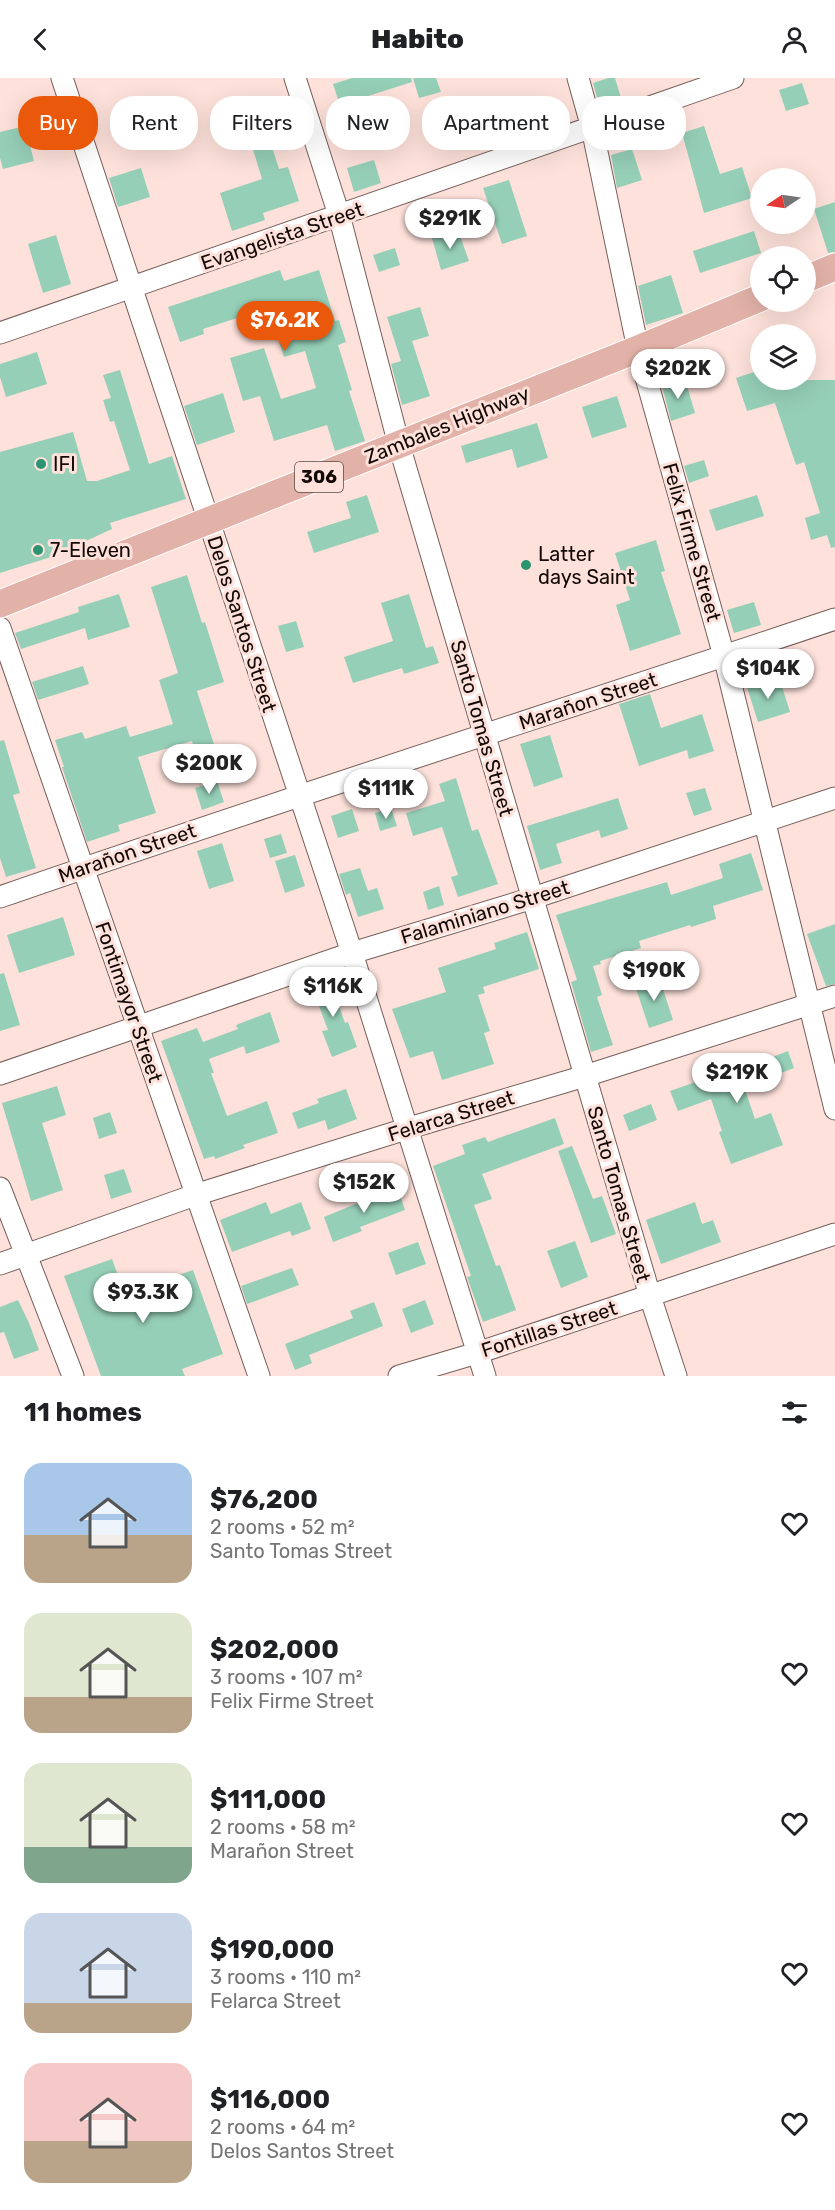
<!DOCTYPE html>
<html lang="en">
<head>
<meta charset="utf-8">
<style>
  body { margin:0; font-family:Rubik,sans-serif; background:#f2f2f2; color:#202124; height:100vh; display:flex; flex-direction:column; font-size:22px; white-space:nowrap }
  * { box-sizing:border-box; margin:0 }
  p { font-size:20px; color:#757577 }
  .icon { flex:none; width:33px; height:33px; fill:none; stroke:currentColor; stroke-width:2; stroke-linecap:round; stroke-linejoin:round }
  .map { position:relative; height:1298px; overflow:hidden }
  .sheet { display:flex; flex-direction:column; background:#fff; flex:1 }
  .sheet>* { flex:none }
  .banner { position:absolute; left:18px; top:18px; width:800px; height:54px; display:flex; gap:12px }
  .needle { width:39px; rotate:257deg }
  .buttons { position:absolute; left:750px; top:90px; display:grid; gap:12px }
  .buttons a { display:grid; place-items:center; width:66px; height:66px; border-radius:50%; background:#fff; box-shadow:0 6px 24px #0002; font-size:30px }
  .price { position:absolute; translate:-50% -51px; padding:0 14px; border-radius:21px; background:#fff; color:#222; font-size:20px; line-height:39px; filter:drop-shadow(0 2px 3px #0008) }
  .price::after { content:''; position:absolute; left:50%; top:36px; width:18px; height:14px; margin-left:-9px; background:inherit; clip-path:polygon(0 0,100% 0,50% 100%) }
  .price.selected { background:#ea580c; color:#fff }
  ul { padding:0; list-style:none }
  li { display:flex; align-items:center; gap:18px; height:150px; padding:0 24px }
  li span { display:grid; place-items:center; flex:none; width:168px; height:120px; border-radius:18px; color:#555 }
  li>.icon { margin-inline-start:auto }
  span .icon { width:72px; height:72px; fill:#fffc; stroke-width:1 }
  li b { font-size:26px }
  h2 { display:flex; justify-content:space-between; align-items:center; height:72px; padding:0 24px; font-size:26px }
  .chip { padding:0 21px; border-radius:24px; background:#fff; box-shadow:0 6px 24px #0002; font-size:21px; line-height:54px }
  .chip.selected { background:#ea580c; color:#fff }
  header { display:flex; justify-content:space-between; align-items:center; height:78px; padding:0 24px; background:#fff; font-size:27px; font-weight:800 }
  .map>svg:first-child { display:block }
</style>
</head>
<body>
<header><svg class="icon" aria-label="back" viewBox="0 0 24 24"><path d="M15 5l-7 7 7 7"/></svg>Habito<svg class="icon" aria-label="person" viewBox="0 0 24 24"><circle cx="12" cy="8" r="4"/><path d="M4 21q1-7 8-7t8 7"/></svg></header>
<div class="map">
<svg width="835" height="1298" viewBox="0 0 835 1298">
  <rect width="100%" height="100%" fill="#fde1da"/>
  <!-- building -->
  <path fill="#96cfb7" d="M352,0H411L412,4L340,27L333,6Z
    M413,0H436L441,14L419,20Z
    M608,0H615L621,20L599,27L593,5Z
    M802,5L809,26L786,33L779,12Z
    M537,36L543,53L527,58L521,41Z
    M265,47L279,91L288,89L299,123L263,135L265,142L232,153L220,115L262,101L247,52Z
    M25,48L34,83L3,91L0,80V54Z
    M704,48L720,96L742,89L752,120L704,135L682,55Z
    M632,71L642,102L617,110L611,77Z
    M374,82L381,105L354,114L347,90Z
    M141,90L150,119L118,129L109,100Z
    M509,102L527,158L502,166L483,110Z
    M835,124V174L828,175L814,131Z
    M458,152L469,183L441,192L432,160Z
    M754,153L761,175L700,195L693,173Z
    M56,157L71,206L43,215L28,166Z
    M395,170L400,187L379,194L373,177Z
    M280,192L284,203L319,192L335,243L339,242L346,264L338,267L352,312L349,313L365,363L335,373L327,347L274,363L260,318L243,323L230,280L264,270L281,321L316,310L305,273L284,279L268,230L203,251L204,256L180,264L168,229Z
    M671,197L683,235L646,247L638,208Z
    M420,229L429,258L412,263L430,318L402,327L391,286L401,283L387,239Z
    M37,274L47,306L6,319L0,299V286Z
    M120,292L149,386L172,378L186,421L110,445L112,451L51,479L0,495V374L73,354L87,403H97L130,392L114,343L110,344L103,322L111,320L103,297Z
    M760,292V302H835V469L831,470L827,457L811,462L805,440L820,435L804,384L796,387L775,325L747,333L736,300Z
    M685,301L695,335L671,343L662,308Z
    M223,315L235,354L197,367L184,328Z
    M617,318L627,349L592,360L582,329Z
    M537,345L548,380L517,390L512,371L466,385L461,368Z
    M704,382L709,398L689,405L684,388Z
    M367,417L379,454L314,475L307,454L351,440L346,424Z
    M757,417L764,438L716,453L709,432Z
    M656,462L665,493L661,494L681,556L630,573L616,527L630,522L615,475Z
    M187,497L202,545L205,544L224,604L197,613L219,682L200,688L192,663L138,679L156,735L118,747L120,753L87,764L62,689H64L55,662L82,654L85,661L126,648L130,659L173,646L159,602L178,595L151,509Z
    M119,516L130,549L88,562L85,550L21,571L15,555L79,534L78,529Z
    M409,516L426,570L433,568L439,585L404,596L402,590L353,605L344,579L393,563L381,525Z
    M754,524L761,547L734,555L727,532Z
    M296,543L304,569L286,574L278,548Z
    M83,588L89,606L38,622L32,604Z
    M779,599L790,634L758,644L747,609Z
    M650,616L661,650L702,636L714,673L689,681L687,672L639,688L619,626Z
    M550,657L563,699L534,709L520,666Z
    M4,662L20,715L13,717L36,790L6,799L0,780V663Z
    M456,700L472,753L478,751L498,806L458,819L451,799L458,797L442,749L413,758L406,735L445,723L439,706Z
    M217,703L224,724L202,732L195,710Z
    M705,710L712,732L694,738L686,715Z
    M618,720L628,751L601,760L599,752L556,766L562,785L540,792L527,748Z
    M391,730L397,748L380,753L375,735Z
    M352,731L359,753L338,760L331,738Z
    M281,756L287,775L270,780L264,761Z
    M222,765L234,803L209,811L197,773Z
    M751,775L763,812L713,828L716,841L691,849L690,847L639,863L641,870L600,883L601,886L593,888L602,917L597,919L613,967L591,974L571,904L577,902L556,837L667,804L671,817L723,800L719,786Z
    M295,777L305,808L285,815L275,783Z
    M360,790L368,813L377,810L384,831L358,839L350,815L346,817L339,796Z
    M439,808L444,827L428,832L423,814Z
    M63,839L75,877L19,895L7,857Z
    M835,846V906L826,908L807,856Z
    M527,854L539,891L483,909L485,915L478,917L490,953L484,955L494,986L442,1002L433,973L410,980L392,931L446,914L438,890L496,871L494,865Z
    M4,895L20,947L0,953V896Z
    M328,897L345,945L348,944L357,969L332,979L322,953L328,952L310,904Z
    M659,899L673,942L649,950L635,907Z
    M270,934L280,964L246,976L244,968L209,981L214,995H211L227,1038L267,1023L278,1055L243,1067L245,1070L215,1081L214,1078L204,1081L161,963L197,950L203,964L238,951L236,947Z
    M788,973L794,990L744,1009L755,1041L771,1035L783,1067L731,1086L719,1054L722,1053L711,1021L678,1033L670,1013L704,1001L700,990L732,978L738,992Z
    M57,1008L66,1037L42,1045L63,1112L31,1123L2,1025Z
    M346,1011L357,1041L328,1052L325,1042L298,1051L292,1035L319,1025L317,1021Z
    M651,1026L657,1042L629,1053L623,1037Z
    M110,1034L117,1055L99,1061L93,1040Z
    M555,1040L564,1066L482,1096L492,1121L474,1127L496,1188L500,1187L516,1232L483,1244L467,1199L471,1198L433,1088L465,1076L462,1067L485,1059L488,1064Z
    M572,1068L593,1121L602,1118L616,1156L591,1165L558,1073Z
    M124,1091L132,1114L111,1121L104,1097Z
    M397,1109L405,1132L360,1149L362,1153L333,1164L324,1139Z
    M266,1124L271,1136L301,1124L311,1151L292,1158L290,1153L232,1174L220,1142Z
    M695,1124L702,1146L713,1142L721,1164L661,1186L646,1142Z
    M575,1163L588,1199L561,1210L547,1173Z
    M418,1164L426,1186L396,1197L388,1175Z
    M112,1181L127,1223L172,1206L170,1200L193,1192L223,1276L182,1291L185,1298H101L64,1198Z
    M292,1190L299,1207L247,1226L241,1208Z
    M18,1222L29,1245L39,1272L14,1281L4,1254L0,1255V1229Z
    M425,1222L434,1246L411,1255L402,1231Z
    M374,1224L383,1248L309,1277L312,1285L295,1292L285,1266L353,1240L350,1233Z"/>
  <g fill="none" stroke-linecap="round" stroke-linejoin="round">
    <defs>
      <path id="minor" d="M62,0L352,875L485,1298
        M295,0L339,137L399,367L650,1218L676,1298
        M578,0L592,50L638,271L724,578L835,1031
        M0,255L733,0
        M0,550L259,1298
        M0,819C277,723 557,634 835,541
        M0,996L352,875L533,820L835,720
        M0,1110L73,1298
        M0,1186L195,1117L409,1050L585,998L835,918
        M399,1298L477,1275L835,1156"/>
      <path id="major" d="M806,201L835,189
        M0,526L638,271L760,220"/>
    </defs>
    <!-- minor casing -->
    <use href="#minor" stroke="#765e59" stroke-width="23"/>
    <!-- major casing -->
    <use href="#major" stroke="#fff" stroke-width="29"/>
    <!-- minor -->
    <use href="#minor" stroke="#fff" stroke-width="21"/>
    <!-- major -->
    <use href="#major" stroke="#e2b2a8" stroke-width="27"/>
  </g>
  <!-- markers -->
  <g fill="#2d9471" stroke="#fde1da" stroke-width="2">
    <circle cx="41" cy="386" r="6"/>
    <circle cx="38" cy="472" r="6"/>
    <circle cx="526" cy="487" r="6"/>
  </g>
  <g text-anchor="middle" stroke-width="6" stroke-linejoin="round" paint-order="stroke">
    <!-- shield labels -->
    <rect fill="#fde1da" stroke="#584a46" stroke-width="1.5" x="295" y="384" width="48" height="30" rx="4.5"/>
    <g font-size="18" font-weight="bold" fill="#120907">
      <text x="319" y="405">306</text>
    </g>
    <!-- street labels -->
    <g font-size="20" fill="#120907" stroke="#fde1da">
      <text transform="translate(282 158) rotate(-19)" y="7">Evangelista Street</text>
      <text transform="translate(447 347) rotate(-22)" y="7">Zambales Highway</text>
      <text transform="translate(692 464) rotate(74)" y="7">Felix Firme Street</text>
      <text transform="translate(242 546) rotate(72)" y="7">Delos Santos Street</text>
      <text transform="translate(588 623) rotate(-18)" y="7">Marañon Street</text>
      <text transform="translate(482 650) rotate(74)" y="7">Santo Tomas Street</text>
      <text transform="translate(127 775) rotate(-19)" y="7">Marañon Street</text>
      <text transform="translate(485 834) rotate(-17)" y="7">Falaminiano Street</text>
      <text transform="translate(129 924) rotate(71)" y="7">Fontimayor Street</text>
      <text transform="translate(451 1038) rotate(-17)" y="7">Felarca Street</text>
      <text transform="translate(619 1116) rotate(74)" y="7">Santo Tomas Street</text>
      <text transform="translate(549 1251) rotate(-18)" y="7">Fontillas Street</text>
    </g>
    <!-- poi labels -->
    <g font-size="20" fill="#120907" stroke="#fde1da" text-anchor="start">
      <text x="53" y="393">IFI</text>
      <text x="50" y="479">7-Eleven</text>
      <text x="538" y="483">Latter<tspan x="538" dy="23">days Saint</tspan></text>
    </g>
  </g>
</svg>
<div class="buttons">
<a><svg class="needle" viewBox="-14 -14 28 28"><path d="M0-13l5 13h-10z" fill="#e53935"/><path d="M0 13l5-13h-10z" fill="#757577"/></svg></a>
<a><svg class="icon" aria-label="locate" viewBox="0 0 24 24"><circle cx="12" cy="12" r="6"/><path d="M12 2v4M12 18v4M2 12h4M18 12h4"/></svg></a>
<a><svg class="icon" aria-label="layers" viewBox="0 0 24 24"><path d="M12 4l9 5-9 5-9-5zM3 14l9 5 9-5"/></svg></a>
</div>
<b class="price" style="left:450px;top:172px">$291K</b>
<b class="price selected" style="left:285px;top:274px">$76.2K</b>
<b class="price" style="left:678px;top:322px">$202K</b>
<b class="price" style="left:768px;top:622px">$104K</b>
<b class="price" style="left:209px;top:717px">$200K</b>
<b class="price" style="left:386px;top:742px">$111K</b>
<b class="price" style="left:654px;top:924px">$190K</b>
<b class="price" style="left:333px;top:940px">$116K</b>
<b class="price" style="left:737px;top:1026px">$219K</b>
<b class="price" style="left:364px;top:1136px">$152K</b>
<b class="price" style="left:143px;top:1246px">$93.3K</b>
<div class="banner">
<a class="chip selected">Buy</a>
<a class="chip">Rent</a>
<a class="chip">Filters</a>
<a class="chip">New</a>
<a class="chip">Apartment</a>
<a class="chip">House</a>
</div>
</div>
<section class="sheet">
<h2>11 homes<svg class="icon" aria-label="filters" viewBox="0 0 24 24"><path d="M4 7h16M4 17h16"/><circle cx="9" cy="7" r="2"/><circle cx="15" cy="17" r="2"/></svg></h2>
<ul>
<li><span style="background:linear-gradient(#a9c7e8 60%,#b9a48a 0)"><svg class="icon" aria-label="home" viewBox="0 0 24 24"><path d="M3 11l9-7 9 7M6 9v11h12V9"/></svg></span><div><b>$76,200</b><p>2 rooms · 52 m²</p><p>Santo Tomas Street</p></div><svg class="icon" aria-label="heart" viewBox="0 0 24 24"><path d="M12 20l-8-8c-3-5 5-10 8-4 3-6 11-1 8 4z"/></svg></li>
<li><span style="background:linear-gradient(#dfe7d0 70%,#b9a48a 0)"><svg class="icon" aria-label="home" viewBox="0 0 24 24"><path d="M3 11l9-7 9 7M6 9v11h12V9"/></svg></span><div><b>$202,000</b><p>3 rooms · 107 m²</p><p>Felix Firme Street</p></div><svg class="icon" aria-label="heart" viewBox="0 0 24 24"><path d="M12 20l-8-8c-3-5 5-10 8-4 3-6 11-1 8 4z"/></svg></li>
<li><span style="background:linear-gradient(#dfe7d0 70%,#7fa58c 0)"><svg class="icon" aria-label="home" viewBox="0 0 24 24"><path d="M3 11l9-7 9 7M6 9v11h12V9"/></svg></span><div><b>$111,000</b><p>2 rooms · 58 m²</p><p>Marañon Street</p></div><svg class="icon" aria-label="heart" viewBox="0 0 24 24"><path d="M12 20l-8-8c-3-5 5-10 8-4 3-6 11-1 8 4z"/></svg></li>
<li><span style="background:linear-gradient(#c9d6e8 75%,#b9a48a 0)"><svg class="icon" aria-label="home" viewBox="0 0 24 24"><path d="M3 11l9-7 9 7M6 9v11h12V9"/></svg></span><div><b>$190,000</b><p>3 rooms · 110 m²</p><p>Felarca Street</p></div><svg class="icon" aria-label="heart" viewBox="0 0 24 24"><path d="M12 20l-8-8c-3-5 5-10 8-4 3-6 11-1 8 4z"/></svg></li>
<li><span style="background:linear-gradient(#f6c9c9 65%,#b9a48a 0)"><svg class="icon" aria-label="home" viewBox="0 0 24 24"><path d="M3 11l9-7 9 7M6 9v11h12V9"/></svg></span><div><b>$116,000</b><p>2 rooms · 64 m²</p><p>Delos Santos Street</p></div><svg class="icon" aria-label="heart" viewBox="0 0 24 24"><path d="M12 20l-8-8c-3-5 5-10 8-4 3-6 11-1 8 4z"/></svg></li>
</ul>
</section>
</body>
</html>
